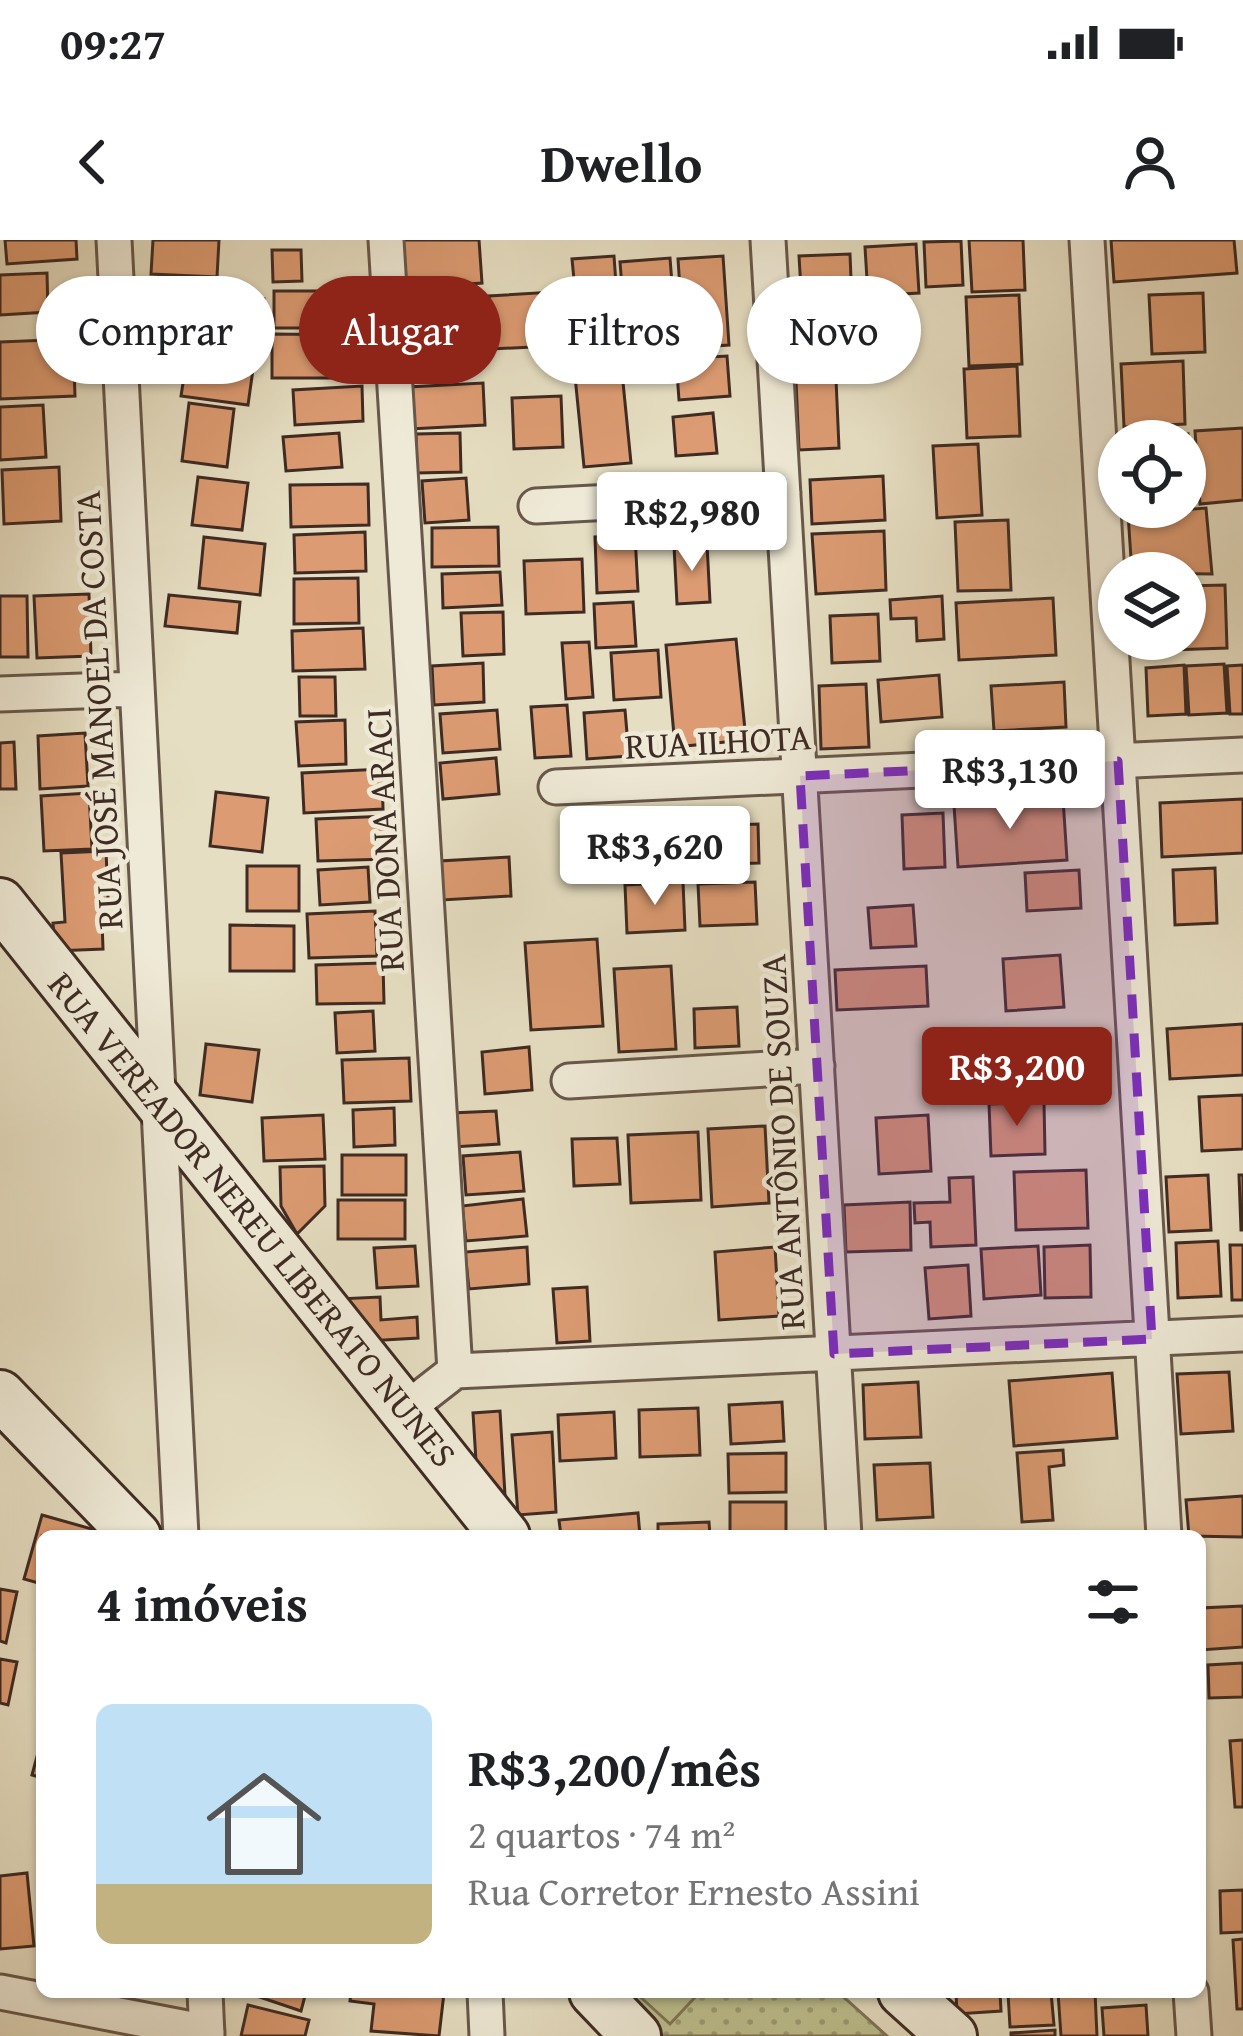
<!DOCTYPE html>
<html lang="pt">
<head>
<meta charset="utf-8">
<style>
  body { margin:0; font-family:"Gentium Book Plus",serif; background:#f6f6f6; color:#202124; height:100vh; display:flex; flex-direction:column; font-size:45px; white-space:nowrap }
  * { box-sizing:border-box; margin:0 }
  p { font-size:39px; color:#757577 }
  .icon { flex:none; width:66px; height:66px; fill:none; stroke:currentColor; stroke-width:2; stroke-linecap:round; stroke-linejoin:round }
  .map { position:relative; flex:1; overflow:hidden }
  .details { position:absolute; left:36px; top:1290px; width:1170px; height:468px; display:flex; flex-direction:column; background:#fff; border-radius:18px; box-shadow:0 3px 9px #0004 }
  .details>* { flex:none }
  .guide { position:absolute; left:36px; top:36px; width:1173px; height:108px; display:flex; gap:24px }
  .buttons { position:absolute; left:1098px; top:180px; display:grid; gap:24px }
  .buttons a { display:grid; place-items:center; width:108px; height:108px; border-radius:50%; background:#fff; box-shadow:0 3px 9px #0004; font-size:60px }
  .price { position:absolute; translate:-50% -102px; padding:0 27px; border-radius:12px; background:#fff; color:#222; font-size:39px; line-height:78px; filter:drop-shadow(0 3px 6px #0008) }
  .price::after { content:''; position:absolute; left:50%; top:72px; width:36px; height:27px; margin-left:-18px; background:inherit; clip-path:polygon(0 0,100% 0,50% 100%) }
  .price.on { background:#8f2418; color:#fff }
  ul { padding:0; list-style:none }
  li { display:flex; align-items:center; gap:36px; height:300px; padding:0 60px }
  li span { display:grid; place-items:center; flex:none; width:336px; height:240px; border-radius:18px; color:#555 }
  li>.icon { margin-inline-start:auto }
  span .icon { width:144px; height:144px; fill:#fffc; stroke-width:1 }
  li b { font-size:51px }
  h2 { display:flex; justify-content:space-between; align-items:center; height:144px; padding:0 60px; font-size:51px }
  .chip { padding:0 42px; border-radius:54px; background:#fff; box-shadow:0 3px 9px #0004; font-size:42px; line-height:108px }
  .chip.on { background:#8f2418; color:#fff }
  .status { display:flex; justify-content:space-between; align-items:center; height:84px; padding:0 60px; background:#fff; direction:ltr }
  .status svg { height:33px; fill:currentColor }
  header { display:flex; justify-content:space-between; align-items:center; height:156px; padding:0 60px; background:#fff; font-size:54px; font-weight:700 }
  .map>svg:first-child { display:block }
</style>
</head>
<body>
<div class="status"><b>09:27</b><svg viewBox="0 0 49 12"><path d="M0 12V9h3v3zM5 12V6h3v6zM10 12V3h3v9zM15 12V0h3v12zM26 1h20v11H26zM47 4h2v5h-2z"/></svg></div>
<header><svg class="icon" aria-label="back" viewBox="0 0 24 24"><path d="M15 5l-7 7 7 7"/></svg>Dwello<svg class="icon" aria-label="person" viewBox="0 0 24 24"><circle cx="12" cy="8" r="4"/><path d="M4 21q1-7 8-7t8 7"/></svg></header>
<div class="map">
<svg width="1243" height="1796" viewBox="0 0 1243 1796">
  <defs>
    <pattern id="grass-dots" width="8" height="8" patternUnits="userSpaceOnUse" patternTransform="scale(3)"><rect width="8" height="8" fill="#bdbf8e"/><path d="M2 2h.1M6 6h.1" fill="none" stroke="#9b9b74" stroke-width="1.8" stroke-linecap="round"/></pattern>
  </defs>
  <rect width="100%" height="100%" fill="#e6dec2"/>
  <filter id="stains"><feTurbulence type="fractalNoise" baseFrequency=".00167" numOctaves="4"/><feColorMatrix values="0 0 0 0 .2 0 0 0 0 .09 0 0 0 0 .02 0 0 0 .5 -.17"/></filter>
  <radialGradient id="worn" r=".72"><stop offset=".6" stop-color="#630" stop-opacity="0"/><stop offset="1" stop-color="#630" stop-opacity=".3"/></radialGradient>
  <!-- grass -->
  <path fill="url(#grass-dots)" stroke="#7e7558" stroke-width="3" d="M609,1752H838L887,1796H661Z"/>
  <!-- pitch -->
  <path fill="#bdbf8e" stroke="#7e7558" stroke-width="3" d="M635,1752H700L670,1784Z"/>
  <!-- building -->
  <path fill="#dc9b72" stroke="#3e2b23" stroke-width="3" d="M5,0H76L77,19L7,24Z
    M153,0H219L217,37L151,34Z
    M389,0H479L482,43L392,49Z
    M969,0H1023L1025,50L972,52Z
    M1111,0H1234L1237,33L1114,42Z
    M961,1L963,45L926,47L924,2Z
    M916,4L919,53L868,56L865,7Z
    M272,10H301L302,41L273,42Z
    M850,14L852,63L802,65L799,16Z
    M614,16L617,58L576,61L572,19Z
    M723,16L729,105L684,108L678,19Z
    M670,18L673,56L623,60L620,22Z
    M47,33L48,72L0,75V35Z
    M274,51H350L351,88H274Z
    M570,51L573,105L492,109L489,56Z
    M1203,53L1205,112L1152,114L1149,55Z
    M201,55L264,59L262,94L198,90Z
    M1019,55L1022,124L969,126L966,57Z
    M871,83L873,131L822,133L820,85Z
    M272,94L358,95V138H272Z
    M73,99L75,156L0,159V102Z
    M189,105L255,115L248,165L181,156Z
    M727,116L730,156L679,160L676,119Z
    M1183,121L1185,184L1124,187L1121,124Z
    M621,122L631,223L584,227L574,126Z
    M1017,126L1020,196L967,198L964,129Z
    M836,139L839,208L799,210L796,141Z
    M483,143L485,185L410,189L408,147Z
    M362,146L363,181L295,185L293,150Z
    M561,156L563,207L514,209L512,158Z
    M189,163L234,169L227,227L182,221Z
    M43,165L46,217L0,220V167Z
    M713,173L717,213L676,216L673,177Z
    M1243,188V260L1200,264L1195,191Z
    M339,193L342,227L286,231L283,197Z
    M460,193L461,232L417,233L416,194Z
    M1188,194L1192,246L1185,247V201H1124Z
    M978,204L982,275L937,278L933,206Z
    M59,227L61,281L4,284L2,230Z
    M883,236L885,280L812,284L810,240Z
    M198,237L248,243L242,290L192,285Z
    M466,238L469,280L425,283L422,241Z
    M368,244L369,285L291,287L290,245Z
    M1206,268L1212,334L1132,333L1128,274Z
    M1008,280L1011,350L958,351L955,282Z
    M498,287L499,326L432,327V288Z
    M884,291L886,350L816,354L812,294Z
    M365,292L366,331L295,333L294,295Z
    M635,295L638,351L597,353L595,297Z
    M204,297L265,304L260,355L199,348Z
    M707,304L710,362L677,364L674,306Z
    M582,319L584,372L526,374L524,321Z
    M500,332L502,365L443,368L442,334Z
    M358,338L359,383L294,384V339Z
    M1225,345L1227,408L1141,411V399H1185V346Z
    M89,354L91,416L37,418L34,356Z
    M169,355L240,362L237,393L165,386Z
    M0,356H27L28,417H0Z
    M942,356L944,399L917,401L916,378L891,379L890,360Z
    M1053,358L1056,415L959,420L956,363Z
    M633,362L636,406L596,408L594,364Z
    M503,372L504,414L463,416L461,373Z
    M878,374L880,421L832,423L830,376Z
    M363,388L365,429L293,431L292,391Z
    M736,399L746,500L675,507L666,405Z
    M589,402L593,457L566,459L562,403Z
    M658,410L661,457L614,460L611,413Z
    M483,423L484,462L434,465L432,426Z
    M1224,424L1227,473L1189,475L1186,426Z
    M1184,425L1186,474L1148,476L1146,428Z
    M1243,425V474H1230L1227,426Z
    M939,435L942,477L881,482L878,440Z
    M299,437H335L336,476H300Z
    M1064,442L1066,487L994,491L991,446Z
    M866,444L869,507L821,509L819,446Z
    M567,465L571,516L535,518L531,467Z
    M497,470L500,509L443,513L440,474Z
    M625,470L629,516L587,519L584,473Z
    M345,480L346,524L299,526L296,482Z
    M85,493L88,546L40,549L38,496Z
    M14,502L16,549H0V503Z
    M496,518L499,554L443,559L440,523Z
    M382,529L383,569L304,573L302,533Z
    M216,552L268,558L262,612L210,606Z
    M89,553L92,609L44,611L41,556Z
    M1063,558L1067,620L958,627L954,565Z
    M1243,559V613L1162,617L1160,563Z
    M943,573L945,627L904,629L902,575Z
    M388,576L389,619L318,621L316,579Z
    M758,584L759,623L686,625L684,587Z
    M106,611L109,680H102L103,709L55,711L53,683L65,682L61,613Z
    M509,617L511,656L442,660L440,621Z
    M247,626H299V671H247Z
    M368,627L370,662L320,665L318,630Z
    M1215,628L1217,683L1175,685L1173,630Z
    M1079,630L1081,668L1027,671L1025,633Z
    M683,642L685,690L627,693L625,645Z
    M755,642L757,684L700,686L698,644Z
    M913,665L916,706L871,708L868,668Z
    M375,671L377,716L309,718L307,674Z
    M230,685L294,686V731H230Z
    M597,699L603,786L531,790L525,703Z
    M1060,715L1064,767L1006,771L1003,719Z
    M383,723L384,763L317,764L316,725Z
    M671,726L676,809L619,812L614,729Z
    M926,726L928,766L837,770L835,730Z
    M737,767L739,806L695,808L694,769Z
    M373,771L375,811L337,813L335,773Z
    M1243,784V835L1170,839L1167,789Z
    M206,804L259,810L252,862L200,855Z
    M529,807L532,850L485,854L482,812Z
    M409,818L411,861L344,863L342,820Z
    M1243,855V909L1202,911L1199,857Z
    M1044,862L1045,914L991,916L989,864Z
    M394,868L395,905L354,907L353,870Z
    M496,871L499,904L453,907L451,873Z
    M323,875L325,919L264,921L262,878Z
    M928,875L931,931L879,934L876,878Z
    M765,886L769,963L712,967L708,889Z
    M698,892L701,960L631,963L628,895Z
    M617,898L620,944L574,946L572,899Z
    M520,912L524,951L466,955L463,916Z
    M342,915H406V955H342Z
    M324,926L325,966L297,994L281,966L280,927Z
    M1086,930L1088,988L1016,990L1014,932Z
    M1208,935L1211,990L1169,992L1166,937Z
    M1239,935H1243V990H1241Z
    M973,937L976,1005L931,1007L930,982L915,983L914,963L950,962L949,938Z
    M523,959L527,996L466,1001L462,966Z
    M338,960H405V999H338Z
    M910,962L911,1010L846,1012L844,965Z
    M1218,1001L1221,1056L1178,1058L1176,1003Z
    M1090,1005L1091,1057L1045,1058L1044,1007Z
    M1230,1005H1243V1060H1232Z
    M415,1006L418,1046L377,1048L374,1008Z
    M1038,1006L1041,1055L984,1059L981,1009Z
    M527,1007L529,1044L469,1049L465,1012Z
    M775,1007L779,1076L719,1080L715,1012Z
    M968,1025L971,1076L929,1079L925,1028Z
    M587,1047L590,1101L557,1103L553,1049Z
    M380,1057L381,1080L417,1077L418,1098L367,1101L336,1059Z
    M1229,1132L1233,1191L1181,1194L1177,1134Z
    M1112,1133L1117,1198L1014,1206L1009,1141Z
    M918,1142L921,1197L865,1199L863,1145Z
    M782,1162L784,1201L731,1204L729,1165Z
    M698,1168L700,1215L640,1217L639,1170Z
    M500,1171L505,1255L476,1221L473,1173Z
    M614,1172L616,1218L560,1221L558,1175Z
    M552,1192L556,1272L518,1275L512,1195Z
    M1063,1210L1064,1225L1049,1227L1053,1280L1022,1282L1017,1213Z
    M786,1213V1252L729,1253L728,1214Z
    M930,1223L933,1277L877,1280L874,1225Z
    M1243,1256V1297L1189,1296L1186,1260Z
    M730,1262H786V1296H730Z
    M638,1273L640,1296H561L559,1280Z
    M42,1275L99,1291L98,1296H42V1344L24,1339Z
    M709,1282L710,1296H658V1284Z
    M0,1349L17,1352L6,1403L0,1401Z
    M1243,1366V1407L1200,1410V1368Z
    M0,1419L17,1422L8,1465L0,1463Z
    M1243,1423V1457L1209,1458L1208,1425Z
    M42,1498V1538L32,1535Z
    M1243,1500V1567H1235L1230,1501Z
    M27,1633L34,1706L0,1709V1636Z
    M1243,1650V1692L1221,1693L1220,1651Z
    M1243,1699V1769H1237L1233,1700Z
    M245,1752H306L301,1771Z
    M351,1752L444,1753L439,1796L371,1791L374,1764L350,1761Z
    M956,1752H1000L1001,1771L957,1774Z
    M1051,1752L1054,1785L1010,1787L1008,1753Z
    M1058,1752H1095L1097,1796H1061Z
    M248,1765L309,1780L305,1796H241Z
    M1146,1765L1148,1796H1104L1102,1768Z
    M1055,1790V1796H1011V1793Z"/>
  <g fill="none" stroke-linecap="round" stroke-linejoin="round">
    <defs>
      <path id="minor" d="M114,0L181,1296
        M386,0L455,1131L405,1170
        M768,0L844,1296
        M1087,0L1164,1296
        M536,266L783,253
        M0,454L136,449
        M556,547L1243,515
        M569,841L817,826
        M455,1131L1243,1094
        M0,1752L207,1792
        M205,1752L207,1796
        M485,1752L487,1796
        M1191,1752L1194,1796"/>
      <path id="secondary" d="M0,663L505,1296
        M0,1155L136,1296
        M594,1752L636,1796
        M903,1752L952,1796"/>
    </defs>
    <!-- minor casing -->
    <use href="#minor" stroke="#68584b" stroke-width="39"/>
    <!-- secondary casing -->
    <use href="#secondary" stroke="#3e2b23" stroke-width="54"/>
    <!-- minor -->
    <use href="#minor" stroke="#efead7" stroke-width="33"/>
    <!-- secondary -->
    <use href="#secondary" stroke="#efead7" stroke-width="48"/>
  </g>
  <!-- marked area -->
  <path fill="#7b2cbf" fill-opacity="0.2" stroke="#7b2cbf" stroke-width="9" stroke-dasharray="24 15" stroke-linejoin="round" d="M1118,521L1152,1099L834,1114L800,536Z"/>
  <g text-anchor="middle" stroke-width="9" stroke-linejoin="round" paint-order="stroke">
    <!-- street labels -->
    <g font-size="36" fill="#3e2b23" stroke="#efead7">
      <text transform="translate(98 470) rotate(-93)" y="13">RUA JOSÉ MANOEL DA COSTA</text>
      <text transform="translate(718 501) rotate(-3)" y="13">RUA ILHOTA</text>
      <text transform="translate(384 600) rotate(-93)" y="13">RUA DONA ARACI</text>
      <text transform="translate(782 902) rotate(-93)" y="13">RUA ANTÔNIO DE SOUZA</text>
      <text transform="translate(253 979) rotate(51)" y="13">RUA VEREADOR NEREU LIBERATO NUNES</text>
    </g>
  </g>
  <rect width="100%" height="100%" filter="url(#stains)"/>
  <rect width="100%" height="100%" fill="url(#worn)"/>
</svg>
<div class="buttons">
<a><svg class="icon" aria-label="locate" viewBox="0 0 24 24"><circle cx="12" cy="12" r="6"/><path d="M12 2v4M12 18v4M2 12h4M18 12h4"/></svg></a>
<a><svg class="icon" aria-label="layers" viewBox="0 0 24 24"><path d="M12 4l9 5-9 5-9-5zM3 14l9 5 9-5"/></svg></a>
</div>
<b class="price" style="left:692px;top:334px">R$2,980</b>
<b class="price" style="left:1010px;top:592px">R$3,130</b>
<b class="price" style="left:655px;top:668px">R$3,620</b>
<b class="price on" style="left:1017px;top:889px">R$3,200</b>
<div class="guide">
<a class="chip">Comprar</a>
<a class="chip on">Alugar</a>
<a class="chip">Filtros</a>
<a class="chip">Novo</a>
</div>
<section class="details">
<h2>4 imóveis<svg class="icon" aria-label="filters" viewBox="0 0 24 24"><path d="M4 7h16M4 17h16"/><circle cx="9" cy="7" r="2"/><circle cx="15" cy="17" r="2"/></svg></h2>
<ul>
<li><span style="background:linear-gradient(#bfe0f5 75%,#c2b280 0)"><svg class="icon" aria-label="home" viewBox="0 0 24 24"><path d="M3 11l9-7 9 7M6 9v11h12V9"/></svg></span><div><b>R$3,200/mês</b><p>2 quartos · 74 m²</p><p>Rua Corretor Ernesto Assini</p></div></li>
</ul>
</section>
</div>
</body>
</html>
